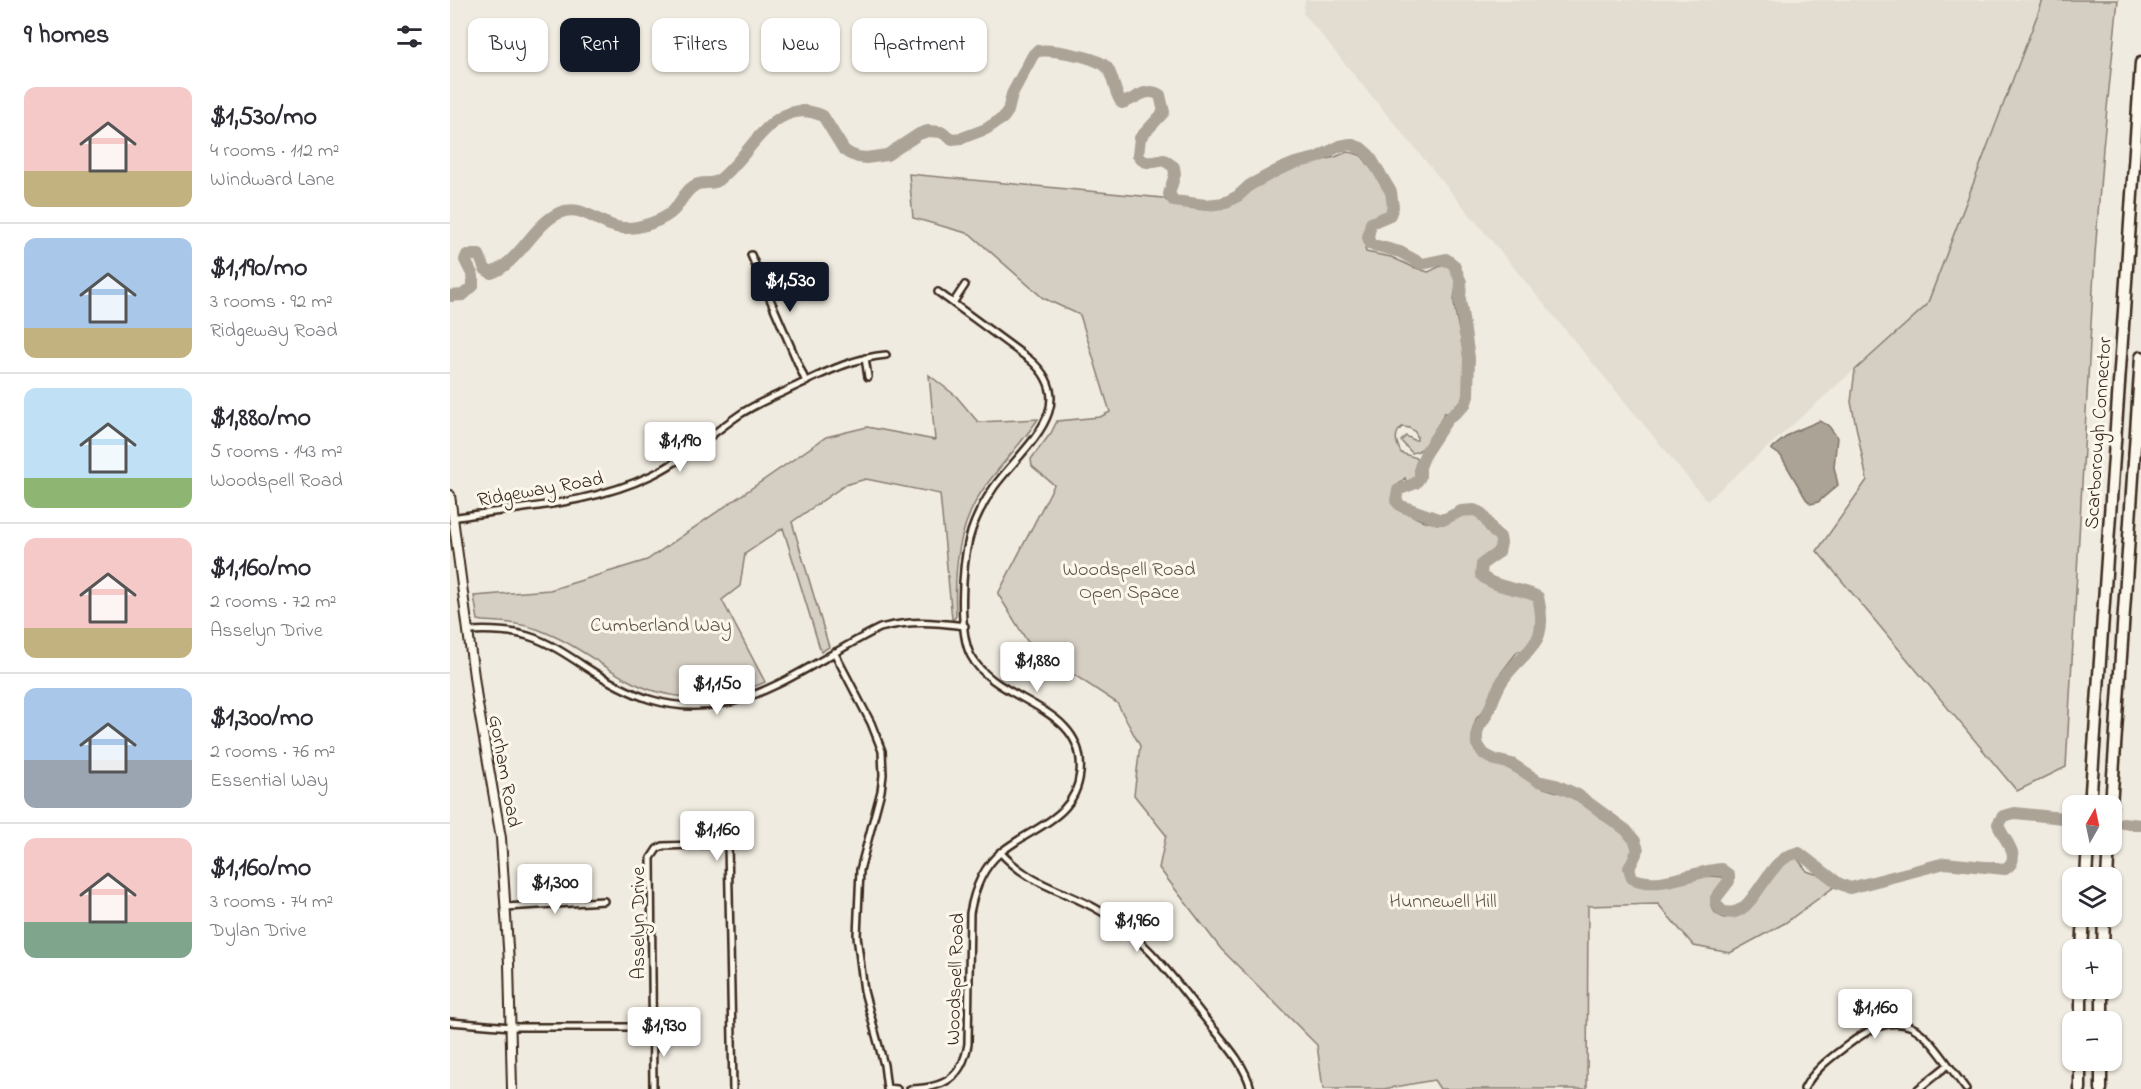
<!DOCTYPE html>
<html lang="en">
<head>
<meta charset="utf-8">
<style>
  body { margin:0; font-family:"Indie Flower",sans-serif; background:#f7f7f7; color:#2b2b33; height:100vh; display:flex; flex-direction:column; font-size:22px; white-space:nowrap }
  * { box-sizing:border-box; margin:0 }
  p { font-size:20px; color:#7c7c81 }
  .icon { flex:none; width:33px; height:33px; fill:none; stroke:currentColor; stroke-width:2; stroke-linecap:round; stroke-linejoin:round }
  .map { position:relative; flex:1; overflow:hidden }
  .side { display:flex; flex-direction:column; background:#fff; width:450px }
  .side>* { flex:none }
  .banner { position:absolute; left:18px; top:18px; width:570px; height:54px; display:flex; gap:12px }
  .needle { width:39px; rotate:9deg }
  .tools { position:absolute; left:1612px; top:795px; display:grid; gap:12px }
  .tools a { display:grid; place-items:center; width:60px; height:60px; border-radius:12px; background:#fff; box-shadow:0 2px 4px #0004; font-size:30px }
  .price { position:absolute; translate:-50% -51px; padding:0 14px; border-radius:6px; background:#fff; color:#222; font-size:20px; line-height:39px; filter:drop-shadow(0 2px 3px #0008) }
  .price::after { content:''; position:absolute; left:50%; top:36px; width:18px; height:14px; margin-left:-9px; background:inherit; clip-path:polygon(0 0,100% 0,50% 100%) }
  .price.selected { background:#111827; color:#fff }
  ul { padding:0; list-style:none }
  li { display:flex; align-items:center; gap:18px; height:150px; padding:0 24px }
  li+li { border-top:2px solid #e1e1e2 }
  li span { display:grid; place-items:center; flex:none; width:168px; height:120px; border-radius:12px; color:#555 }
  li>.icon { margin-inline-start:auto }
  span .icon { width:72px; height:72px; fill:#fffc; stroke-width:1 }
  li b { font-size:26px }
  h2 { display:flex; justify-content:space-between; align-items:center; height:72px; padding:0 24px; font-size:26px }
  .chip { padding:0 21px; border-radius:12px; background:#fff; box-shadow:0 2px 4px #0004; font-size:21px; line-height:54px }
  .chip.selected { background:#111827; color:#fff }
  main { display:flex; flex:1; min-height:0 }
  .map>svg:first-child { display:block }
</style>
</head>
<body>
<main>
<section class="side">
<h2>9 homes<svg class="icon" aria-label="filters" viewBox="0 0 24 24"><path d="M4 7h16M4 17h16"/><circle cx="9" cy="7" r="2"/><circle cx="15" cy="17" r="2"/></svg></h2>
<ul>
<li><span style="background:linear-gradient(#f6c9c9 70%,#c2b280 0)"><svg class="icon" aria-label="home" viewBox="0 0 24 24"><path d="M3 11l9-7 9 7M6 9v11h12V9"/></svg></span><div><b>$1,530/mo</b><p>4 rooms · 112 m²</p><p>Windward Lane</p></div></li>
<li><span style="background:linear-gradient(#a9c7e8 75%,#c2b280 0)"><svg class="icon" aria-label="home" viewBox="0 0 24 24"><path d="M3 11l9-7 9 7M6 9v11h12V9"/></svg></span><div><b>$1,190/mo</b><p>3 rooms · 92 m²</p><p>Ridgeway Road</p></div></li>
<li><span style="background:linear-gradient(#bfe0f5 75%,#8fb573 0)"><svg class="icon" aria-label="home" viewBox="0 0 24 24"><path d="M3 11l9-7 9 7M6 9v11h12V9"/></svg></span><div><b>$1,880/mo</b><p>5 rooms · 143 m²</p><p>Woodspell Road</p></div></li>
<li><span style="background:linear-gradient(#f6c9c9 75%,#c2b280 0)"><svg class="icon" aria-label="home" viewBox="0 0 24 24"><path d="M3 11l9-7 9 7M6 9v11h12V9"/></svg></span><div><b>$1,160/mo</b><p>2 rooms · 72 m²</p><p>Asselyn Drive</p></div></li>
<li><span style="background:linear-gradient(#a9c7e8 60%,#9aa5b1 0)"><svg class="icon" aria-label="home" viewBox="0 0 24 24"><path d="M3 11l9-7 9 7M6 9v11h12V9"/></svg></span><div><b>$1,300/mo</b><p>2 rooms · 76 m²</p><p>Essential Way</p></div></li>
<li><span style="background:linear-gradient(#f6c9c9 70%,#7fa58c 0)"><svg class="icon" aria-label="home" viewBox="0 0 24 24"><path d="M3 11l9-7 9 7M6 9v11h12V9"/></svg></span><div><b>$1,160/mo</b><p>3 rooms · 74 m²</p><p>Dylan Drive</p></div></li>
</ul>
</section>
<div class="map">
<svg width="1691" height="1089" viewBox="0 0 1691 1089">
  <rect width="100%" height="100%" fill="#f0ebe0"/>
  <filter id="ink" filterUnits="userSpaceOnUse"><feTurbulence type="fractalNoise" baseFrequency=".0167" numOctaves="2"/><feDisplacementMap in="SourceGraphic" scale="12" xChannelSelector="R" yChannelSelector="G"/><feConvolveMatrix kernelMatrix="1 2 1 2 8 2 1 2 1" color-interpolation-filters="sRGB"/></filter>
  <g filter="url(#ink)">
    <!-- built -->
    <path fill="#e2dcd1" d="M855,0H1593L1477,305L1257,501L853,13Z"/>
    <!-- green -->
    <path fill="#d5cec3" stroke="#887c70" stroke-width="1.5" d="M1593,0H1668L1653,148L1645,254L1616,767L1567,791L1367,551L1417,480L1401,402L1405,370L1477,305Z
      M897,152C915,154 913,158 922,170C932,184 935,186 940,204L935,214C920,216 913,230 917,244L915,248L916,252L941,257L963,267L978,272C985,270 992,262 999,267C1012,277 1004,289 1004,301C1005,327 1029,386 1010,406L1011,403H1008L998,413H994C986,429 981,449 962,453L951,441L956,436L964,440H967C968,431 960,427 952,427C943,435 946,442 951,453L967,458C971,470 970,480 957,484L955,478L946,487L945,499C955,515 976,526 996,522C1004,520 1011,515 1019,512L1032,518L1036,522L1035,528L1048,541C1044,555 1030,557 1030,567C1030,587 1075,589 1087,602L1086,605L1088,622L1085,643L1081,642L1075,651H1068L1050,674L1038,705L1026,719L1022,732L1025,751L1033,758L1056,767L1094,788L1114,794L1139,806L1150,818L1175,834L1185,845C1184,851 1178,856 1178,862C1177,876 1190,886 1202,887C1224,888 1249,873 1272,877L1276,881L1268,891L1263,893L1261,906L1266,914L1274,918C1314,913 1311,876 1341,859L1347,858L1357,871C1367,876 1379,874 1384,887L1335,923L1280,953L1244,946L1208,904L1138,906L1137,1089H990L984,1080L934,1089H873L867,1045L771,949L709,868L716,835L684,795L690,746L667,703L609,665L577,641L548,594L604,485L582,466L581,459L601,433L607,421L650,417L660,412L630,315L593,298L520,234L463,218L459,174L713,198L724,206L757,209L775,207L790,199L802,188L842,168L885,157Z
      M479,375L506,396L528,422L588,419C572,443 551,464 534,488C507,527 504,570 506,616L504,619H502L490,494L416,479L395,485L342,522L379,647L371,652L333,528L295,554L290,586L272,600L315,682C270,703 218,703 174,678C149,664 126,645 99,634C84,627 67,623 50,622C43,621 35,622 28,620L24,596L100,590L197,560L376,437L417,427L485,440Z"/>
    <!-- water -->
    <path fill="#aca397" stroke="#7f7367" stroke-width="1.5" d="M1369,421L1378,425L1387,437L1384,467L1388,485L1368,502L1361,504L1356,499L1331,456L1321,449L1341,433Z"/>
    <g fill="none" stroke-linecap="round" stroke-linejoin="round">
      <!-- river -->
      <path stroke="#aca397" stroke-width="12" d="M0,296L13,295L23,286V276L15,260L17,255H29L35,269L41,273C68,264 83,225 109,213C133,202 150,227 173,228C188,229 214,221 224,210C231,202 234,192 244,186C253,180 261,186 269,180C301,156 324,93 373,116L394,150L400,154L408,157L416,158L437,155L469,134L478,131L491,132L502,139L512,138L536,129L553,118L558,111L562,94L583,55L587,51C601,49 652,57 658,69C664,79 665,96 672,103C685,100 696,86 710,95L714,112L690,138L688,155C694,166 704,162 714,160L724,167L725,174L719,194L724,201L756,205L774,203L788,196L800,185L828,170L845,163L866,158L890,146L900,144L911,148L919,155L941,192L943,207L940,215L921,223L918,237L920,244L950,252L972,264L996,259L1004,265L1011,282L1010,299L1019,358L1018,396L1015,405L997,420L976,452L970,467V477L966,483L948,490L946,501L951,506L988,519H995L1011,511L1024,510L1031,513L1044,532L1050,537L1051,543L1049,552L1032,564L1031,575C1043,588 1072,588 1088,597C1099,645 1080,645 1055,677C1047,687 1044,699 1039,710C1032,727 1026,722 1027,744L1034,754L1045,760L1062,764L1088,781L1106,785L1128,795L1176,830L1185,841L1188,850L1179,868L1182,878C1209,891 1243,871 1271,869L1279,875V881L1266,898V904L1272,911C1305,924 1314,855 1349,853L1388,883L1400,888L1495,863L1555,869C1575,857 1551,838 1548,824L1553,816L1565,813L1622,819
        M1673,823L1691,825"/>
      <defs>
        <path id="minor" d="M301,255L356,382
          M503,303L515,285
          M415,358L418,377
          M2,518C70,507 140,505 202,475C235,459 260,435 289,415C305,404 324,397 342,388C372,374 402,358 436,355
          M19,631C39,630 58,630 78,636C98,642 116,654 134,666C179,695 219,714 275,703C325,694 382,651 430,628C461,620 483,622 515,626
          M384,652L421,723L432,751L433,775L431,791L410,870L407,936L414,991L434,1065L437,1089
          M550,852C583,888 614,889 652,912C695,938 723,978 754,1017C771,1039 794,1061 801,1089
          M56,907L154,901
          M0,1022L61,1027H203
          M437,1088L447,1089
          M203,1089L201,858L207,849L213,846L278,844L283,1089
          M460,1089C493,1088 512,1079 518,1044L520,913C524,891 532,868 550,853C581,827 625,820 630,773C637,705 546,703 521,656C508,632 512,566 519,539C524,520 533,503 544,487C572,448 634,405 579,359L488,292
          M1354,1089C1364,1069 1382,1057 1399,1044C1462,995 1480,1042 1516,1089
          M1468,1089L1498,1065"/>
        <path id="secondary" d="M0,495L27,699L51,838L59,963L62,1089"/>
        <path id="motorway" d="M1640,806L1691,63
          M1661,806L1691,357
          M1636,878L1638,844
          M1657,878L1659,844
          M1632,950L1634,916
          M1653,950L1654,916
          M1631,1022V988
          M1652,1022V988
          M1630,1089V1060
          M1651,1089V1060"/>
      </defs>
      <!-- minor casing -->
      <use href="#minor" stroke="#3b2a1e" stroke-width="10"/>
      <!-- secondary casing -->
      <use href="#secondary" stroke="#3b2a1e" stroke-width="12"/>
      <!-- motorway casing -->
      <use href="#motorway" stroke="#3b2a1e" stroke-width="15"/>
      <!-- minor -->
      <use href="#minor" stroke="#fbf7ec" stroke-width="5"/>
      <!-- secondary -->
      <use href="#secondary" stroke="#fbf7ec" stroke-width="8"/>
      <!-- motorway -->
      <use href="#motorway" stroke="#fbf7ec" stroke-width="10"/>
    </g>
  </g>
  <g text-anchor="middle" stroke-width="6" stroke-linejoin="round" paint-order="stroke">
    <!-- street labels -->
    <g font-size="20" fill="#3b2a1e" stroke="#fbf7ec">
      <text transform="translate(1647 433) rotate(-86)" y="7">Scarborough Connector</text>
      <text transform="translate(90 488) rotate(-10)" y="7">Ridgeway Road</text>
      <text transform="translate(56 771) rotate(80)" y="7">Gorham Road</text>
      <text transform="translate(187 923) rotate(-90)" y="7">Asselyn Drive</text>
      <text transform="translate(504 979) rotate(-88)" y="7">Woodspell Road</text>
    </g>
    <!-- park labels -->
    <g font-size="20" fill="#625347" stroke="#fbf7ec">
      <text x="679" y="575">Woodspell Road<tspan x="679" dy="23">Open Space</tspan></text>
      <text x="211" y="631">Cumberland Way</text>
      <text x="993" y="907">Hunnewell Hill</text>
    </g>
  </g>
</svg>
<div class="tools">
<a><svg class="needle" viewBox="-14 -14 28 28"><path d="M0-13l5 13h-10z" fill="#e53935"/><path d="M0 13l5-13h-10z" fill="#7c7c81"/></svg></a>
<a><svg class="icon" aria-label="layers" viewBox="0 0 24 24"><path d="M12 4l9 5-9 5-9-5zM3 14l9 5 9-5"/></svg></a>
<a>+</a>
<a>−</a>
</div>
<b class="price selected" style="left:340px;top:313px">$1,530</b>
<b class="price" style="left:230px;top:473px">$1,190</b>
<b class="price" style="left:587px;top:693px">$1,880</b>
<b class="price" style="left:267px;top:716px">$1,150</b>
<b class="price" style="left:267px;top:862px">$1,160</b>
<b class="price" style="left:105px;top:915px">$1,300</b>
<b class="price" style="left:687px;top:953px">$1,960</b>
<b class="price" style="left:1425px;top:1040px">$1,160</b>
<b class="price" style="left:214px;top:1058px">$1,930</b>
<div class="banner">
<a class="chip">Buy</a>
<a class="chip selected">Rent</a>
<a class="chip">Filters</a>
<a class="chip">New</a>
<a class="chip">Apartment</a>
</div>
</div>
</main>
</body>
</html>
